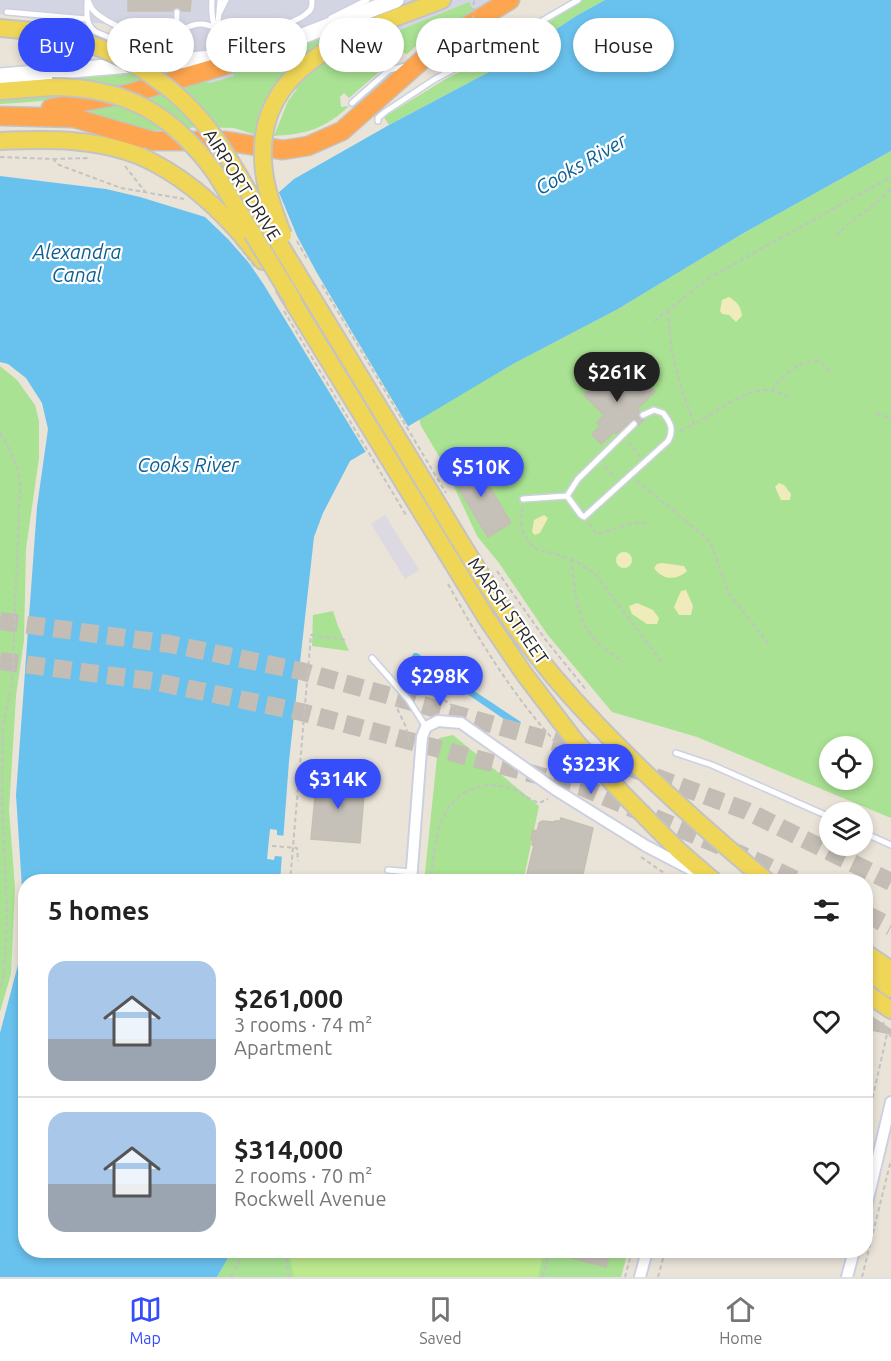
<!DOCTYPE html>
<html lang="en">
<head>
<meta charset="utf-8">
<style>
  body { margin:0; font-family:Ubuntu,sans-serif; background:#f2f2f2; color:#222; height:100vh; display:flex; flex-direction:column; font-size:22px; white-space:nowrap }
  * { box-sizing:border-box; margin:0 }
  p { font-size:20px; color:#767676 }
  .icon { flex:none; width:33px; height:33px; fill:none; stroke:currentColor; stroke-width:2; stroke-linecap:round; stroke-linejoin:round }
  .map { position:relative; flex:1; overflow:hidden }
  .drawer { position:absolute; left:18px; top:874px; width:855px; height:384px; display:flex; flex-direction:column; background:#fff; border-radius:24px; box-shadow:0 3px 9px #0003 }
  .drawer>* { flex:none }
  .hud { position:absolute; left:18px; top:18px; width:855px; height:54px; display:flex; gap:12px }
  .buttons { position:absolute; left:819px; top:736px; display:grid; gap:12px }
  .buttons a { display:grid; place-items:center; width:54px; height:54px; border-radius:50%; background:#fff; box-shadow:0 3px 9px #0003; font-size:30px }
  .price { position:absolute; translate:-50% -51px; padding:0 14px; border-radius:21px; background:#354efa; color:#fff; font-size:20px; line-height:39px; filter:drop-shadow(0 2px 3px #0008) }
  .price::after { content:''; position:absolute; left:50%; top:36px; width:18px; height:14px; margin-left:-9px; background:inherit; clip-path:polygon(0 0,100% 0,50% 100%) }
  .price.active { background:#222; color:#fff }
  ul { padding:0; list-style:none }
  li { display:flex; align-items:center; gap:18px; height:150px; padding:0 30px }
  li+li { border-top:2px solid #e0e0e0 }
  li span { display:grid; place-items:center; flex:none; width:168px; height:120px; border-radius:18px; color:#555 }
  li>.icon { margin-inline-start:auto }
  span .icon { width:72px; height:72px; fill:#fffc; stroke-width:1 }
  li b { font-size:26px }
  h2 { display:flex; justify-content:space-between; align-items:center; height:72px; padding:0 30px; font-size:26px }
  .chip { padding:0 21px; border-radius:27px; background:#fff; box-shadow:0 3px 9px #0003; font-size:21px; line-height:54px }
  .chip.active { background:#354efa; color:#fff }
  .dock { display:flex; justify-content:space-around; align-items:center; height:84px; border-top:2px solid #e0e0e0; background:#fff; font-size:16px; color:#767676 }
  .dock a { display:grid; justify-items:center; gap:3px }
  .dock .active { color:#354efa }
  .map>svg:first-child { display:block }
</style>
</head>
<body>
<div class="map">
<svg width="891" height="1277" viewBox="0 0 891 1277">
  <rect width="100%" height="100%" fill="#eae3d8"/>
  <!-- industrial -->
  <path fill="#dcd9e2" d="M385,515L419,570L405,579L371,524Z"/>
  <!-- airport -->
  <path fill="#d4d5e2" d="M0,0H513L236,114L149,28L0,14Z"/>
  <!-- green -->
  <path fill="#a9e293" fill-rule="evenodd" d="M583,0H605L576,16L504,64L389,125L384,117L444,80L524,38Z
    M469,2L474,11L416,46L407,54L402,52L349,98L344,93L340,97L341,107L349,106C325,129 306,134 274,136L288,101L297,89L293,86L321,62Z
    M351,25C343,34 331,38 320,44C284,64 262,95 256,135L234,128L202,127L148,131L90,113L91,106L198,79L210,83L234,76L231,69Z
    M160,65L161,77C109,94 55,101 0,104V98L50,96L49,78Z
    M891,151V818L697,737L612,712L547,634L499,563L477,536L443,463L421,426L419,418L513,364L618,309L742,234ZM830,747H862V780H830Z
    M0,366L17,380L35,405L39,421V458L26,549L24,640L16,696L9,810L15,888L11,974L0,1012Z
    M333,611L338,626L349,651L312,646L313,615Z
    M453,735L539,806L523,882H424L439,738Z
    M232,1251H628L621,1277H217Z"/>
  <!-- sand -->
  <path fill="#f0ebba" d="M729,297C737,302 741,306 742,316L736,322L729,315L722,314L720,311L722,300Z
    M779,483L784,485L791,494L790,500H781L775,487Z
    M544,515L548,518L540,533L535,535L532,532L534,520Z
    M616 560a8 8 0 1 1 16 0a8 8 0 1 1-16 0Z
    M662,563L684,566L687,571C677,581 662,580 654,568L657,564Z
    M686,590L693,606L691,615H679L674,607L681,591Z
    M637,603L653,610L659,618L657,624H647L632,614L629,606Z"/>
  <!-- pitch -->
  <path fill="#bde98e" d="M289,1251H544L538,1277H294Z"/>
  <!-- water -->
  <path fill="#69c2ee" d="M605,0H891V151L742,234L618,309L513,364L350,461L323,513L314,537L289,761L280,882H26V1251H232L217,1277H0V1033L19,961L22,888L16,795L37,507L48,429L42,403L26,378L8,364L0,362V176L106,189L140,197L205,217L227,238L294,179L389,125L504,64L576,16Z
    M414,653H417L521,722L517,728L444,678L420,666L418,675L413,676L410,659Z"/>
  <!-- pier -->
  <path fill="#eae3d8" d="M278,190L297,236L317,273L409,428L367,454L264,285L249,263L207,215L227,234Z
    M270,829L277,830V835L287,836L285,857L275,856L274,860L267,859Z"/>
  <!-- building -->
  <path fill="#c5c0b8" stroke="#c5bfb2" stroke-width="1.5" d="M128,0H191L190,11H182L177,7L172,11H128Z
    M612,369L631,388L642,378L655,392L637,409L640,412L639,418L644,420L639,425L637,420H632L616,434L614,432L601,444L592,434L600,426L597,423L604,415L584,395Z
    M474,460L511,523L488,537L450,474Z
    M317,777L365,782L360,843L311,839Z
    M561,818L593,828L582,879L580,878L579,882H525L534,845H532L533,840H531L533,830L537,831L539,823L542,821L554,822L555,821H560Z
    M866,1013L891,1030V1034L866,1029Z
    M556,1251H610L606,1267L556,1254Z"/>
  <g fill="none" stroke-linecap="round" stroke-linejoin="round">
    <!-- highway-tunnel -->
    <path stroke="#c3bdb5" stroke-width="18" stroke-dasharray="18 9" stroke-linecap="butt" d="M0,621L170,644L301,671L580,749L747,811L891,882
      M0,661L152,681L301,712L582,787L763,864L800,882
      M866,914L891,927"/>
    <defs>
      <path id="lane" d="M88,0C90,5 91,9 95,12C103,21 148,42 159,40C178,37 193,14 216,29
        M212,0C211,16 212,33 229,40C245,38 296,24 307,13C312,10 312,5 312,0
        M87,2C87,15 85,24 96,32L159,58
        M7,12L86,19
        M220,12L226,0
        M331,18L367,0
        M219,31L218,24L220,0
        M176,59L177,12
        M352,103L389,70L406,66
        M378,121V118L385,112L435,79L504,43L578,0
        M567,496L581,515L584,517L668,441C674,430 671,423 663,413L654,410L643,415
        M523,499L567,496L578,479L634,424
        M372,658L408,699L426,727
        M676,753L712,765L830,817
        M862,832L891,845
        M388,870L411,872"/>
      <path id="street" d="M411,882L422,737L426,727L438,721L461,723L556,790L646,846L694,871
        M866,1207L891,1102
        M640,1277L647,1251
        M847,1277L854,1251"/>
      <path id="secondary" d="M259,51L271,48L396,0
        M0,76L236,56"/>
      <path id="primary" d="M0,28L53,33
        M0,91L52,87
        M264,136C274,54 377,25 442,0
        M0,141C49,139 95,138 140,156
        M239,232L263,261
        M285,289L487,619L525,675L576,742L621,792L678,850L715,882
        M308,291C349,358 390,425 431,493C469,556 507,621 555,678C619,753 692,819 768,882
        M866,953L891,970
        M866,969L891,989
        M866,993L891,1010"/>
      <path id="highway" d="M51,108L131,93L223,66L271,48
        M0,116L74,118L153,141H225L283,150L308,146L342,131L430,53L464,28L510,0"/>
    </defs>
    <!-- lane casing -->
    <use href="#lane" stroke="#cdd0e1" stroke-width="8"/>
    <!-- street casing -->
    <use href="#street" stroke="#cdd0e1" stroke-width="14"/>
    <!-- secondary casing -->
    <use href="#secondary" stroke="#cdd0e1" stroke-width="18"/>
    <!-- primary casing -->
    <use href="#primary" stroke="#c3c3c3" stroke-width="20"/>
    <!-- highway casing -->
    <use href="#highway" stroke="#c3c3c3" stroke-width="21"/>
    <!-- path -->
    <path stroke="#c3c3c3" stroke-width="2" stroke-dasharray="4.5 3" stroke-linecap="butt" d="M446,62L467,45
      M0,157L53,159L59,165L121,188L184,199
      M53,159L89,158
      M125,166L146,193
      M836,236C853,217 876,208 891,187
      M668,310L672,353L680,384L694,424C718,412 740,390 769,390C775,390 782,394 788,396
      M654,321L710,277L891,177
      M772,390C782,376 802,357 821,362L832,373
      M877,414L891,418
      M680,431L694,424
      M0,433C10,450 20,467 20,488L12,683L3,725L2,798L7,914L4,975L0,989
      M628,442L640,456
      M605,466L615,478
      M637,481L710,541L729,594L769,644
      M522,507L521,527L529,543L538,550L553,553L576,561L595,574L662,662
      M589,523L596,533H602C615,530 636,519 648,524
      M571,559C575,586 575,618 594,639C602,648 614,655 623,662
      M497,571L545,639L587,691
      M448,584C476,635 506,684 543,728C554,741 569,754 571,770L563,780
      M415,695C433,691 445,699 458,711
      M400,704L396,706L406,727L409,742
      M272,846L297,848L298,861
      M641,857L677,882
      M780,874L791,882
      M290,882L311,635L346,640
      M430,882C435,850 435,809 466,792C479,785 492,783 506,787C516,789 528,799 539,803L548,799
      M883,1022L887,1034L891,1036
      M866,1127L887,1034
      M285,1251L289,1277
      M231,1277L244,1251
      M543,1277L549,1251
      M625,1277L632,1251
      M658,1277L665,1251
      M862,1277L891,1160"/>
    <!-- lane -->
    <use href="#lane" stroke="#fff" stroke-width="5"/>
    <!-- street -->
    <use href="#street" stroke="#fff" stroke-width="10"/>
    <!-- secondary -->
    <use href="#secondary" stroke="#fff" stroke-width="15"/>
    <!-- primary -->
    <use href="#primary" stroke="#f0d657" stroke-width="16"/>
    <!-- highway -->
    <use href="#highway" stroke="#fea54f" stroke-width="18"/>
    <defs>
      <path id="primary-bridge" d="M53,33C117,48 176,82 215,138C229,158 241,179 253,200C271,231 290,261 308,291
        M52,87C126,87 173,114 216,174L293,300
        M264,136C259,172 270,202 283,235
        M140,156C180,174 210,200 239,232"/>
    </defs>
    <!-- primary-bridge casing -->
    <use href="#primary-bridge" stroke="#c3c3c3" stroke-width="20" stroke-linecap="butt"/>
    <!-- path-bridge -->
    <path stroke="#c3c3c3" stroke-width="2" stroke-dasharray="4.5 3" stroke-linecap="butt" d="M472,35L474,0
      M297,241L307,259
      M238,245L255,267
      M322,285L446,493
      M284,311L406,515"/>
    <!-- primary-bridge -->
    <use href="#primary-bridge" stroke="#f0d657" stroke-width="16"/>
  </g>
  <g text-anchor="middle" stroke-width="4.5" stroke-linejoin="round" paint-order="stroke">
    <!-- street labels -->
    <g font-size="18" fill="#272727" stroke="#fff">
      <text transform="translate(242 185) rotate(58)" y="6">AIRPORT DRIVE</text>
      <text transform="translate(508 611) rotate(55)" y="6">MARSH STREET</text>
    </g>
    <!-- water labels -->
    <g font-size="20" font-style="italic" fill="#0d5e95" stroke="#fff">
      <text transform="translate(581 164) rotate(-30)" y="7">Cooks River</text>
      <text x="77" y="259">Alexandra<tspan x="77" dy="23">Canal</tspan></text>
      <text x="188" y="472">Cooks River</text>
    </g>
  </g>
</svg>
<div class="buttons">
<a><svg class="icon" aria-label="locate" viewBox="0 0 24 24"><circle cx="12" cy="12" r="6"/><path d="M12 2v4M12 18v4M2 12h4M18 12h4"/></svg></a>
<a><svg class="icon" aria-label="layers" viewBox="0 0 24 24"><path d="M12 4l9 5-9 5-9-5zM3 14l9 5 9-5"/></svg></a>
</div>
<b class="price active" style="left:617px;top:403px">$261K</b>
<b class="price" style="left:481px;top:498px">$510K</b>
<b class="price" style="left:440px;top:707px">$298K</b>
<b class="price" style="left:591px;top:795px">$323K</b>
<b class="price" style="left:338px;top:810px">$314K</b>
<div class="hud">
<a class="chip active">Buy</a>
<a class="chip">Rent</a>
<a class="chip">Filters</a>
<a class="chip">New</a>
<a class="chip">Apartment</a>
<a class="chip">House</a>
</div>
<section class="drawer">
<h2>5 homes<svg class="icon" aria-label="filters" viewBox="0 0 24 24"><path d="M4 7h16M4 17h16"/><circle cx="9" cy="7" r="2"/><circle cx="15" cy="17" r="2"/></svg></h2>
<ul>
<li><span style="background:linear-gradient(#a9c7e8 65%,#9aa5b1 0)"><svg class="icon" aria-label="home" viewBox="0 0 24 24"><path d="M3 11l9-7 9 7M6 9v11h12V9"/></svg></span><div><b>$261,000</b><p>3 rooms · 74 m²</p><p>Apartment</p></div><svg class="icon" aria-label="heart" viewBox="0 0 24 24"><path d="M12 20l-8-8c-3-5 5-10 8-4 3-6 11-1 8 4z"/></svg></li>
<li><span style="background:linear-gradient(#a9c7e8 60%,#9aa5b1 0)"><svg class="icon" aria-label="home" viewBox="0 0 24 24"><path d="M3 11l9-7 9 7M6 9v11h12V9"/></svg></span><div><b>$314,000</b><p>2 rooms · 70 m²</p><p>Rockwell Avenue</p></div><svg class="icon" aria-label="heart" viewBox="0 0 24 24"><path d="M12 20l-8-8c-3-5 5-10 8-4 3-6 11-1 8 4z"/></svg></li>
</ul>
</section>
</div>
<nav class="dock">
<a class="active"><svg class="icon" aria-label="map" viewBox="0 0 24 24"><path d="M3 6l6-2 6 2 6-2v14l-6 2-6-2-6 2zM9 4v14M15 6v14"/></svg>Map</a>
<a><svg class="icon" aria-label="saved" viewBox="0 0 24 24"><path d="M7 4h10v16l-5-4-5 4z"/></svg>Saved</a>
<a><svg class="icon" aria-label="home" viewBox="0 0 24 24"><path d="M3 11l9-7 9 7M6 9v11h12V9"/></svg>Home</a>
</nav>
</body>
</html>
